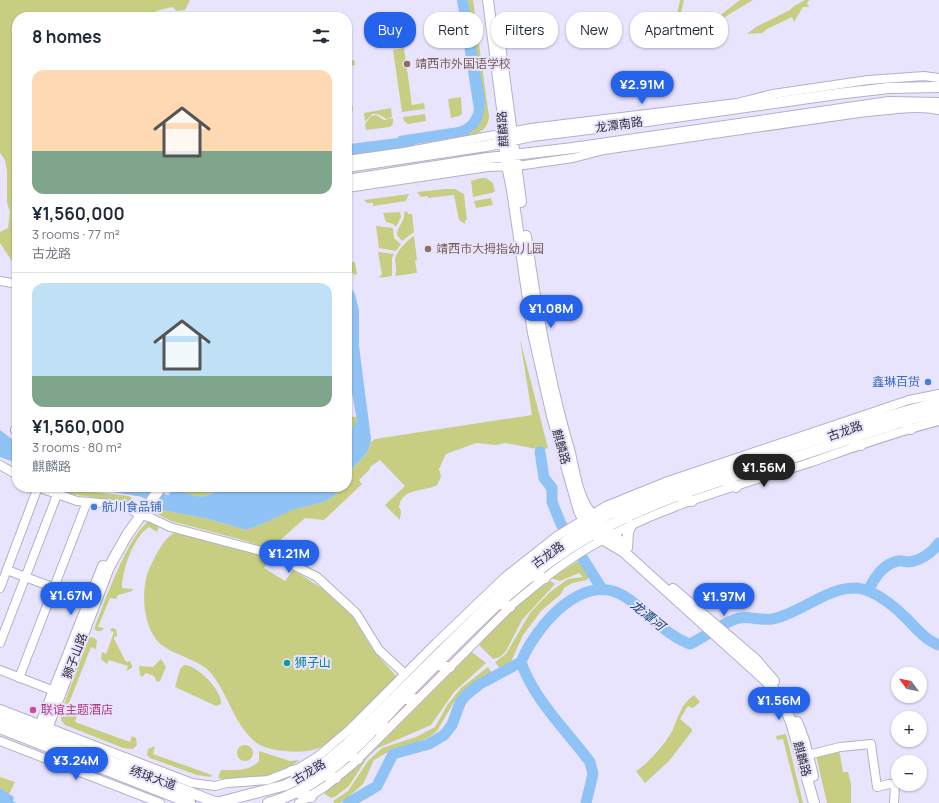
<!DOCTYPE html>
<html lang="en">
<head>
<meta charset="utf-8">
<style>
  body { margin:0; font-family:Manrope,"Noto Sans SC",sans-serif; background:#f2f2f3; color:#1f2937; height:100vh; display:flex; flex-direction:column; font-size:15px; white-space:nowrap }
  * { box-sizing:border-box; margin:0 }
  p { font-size:13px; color:#747a83 }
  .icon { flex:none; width:22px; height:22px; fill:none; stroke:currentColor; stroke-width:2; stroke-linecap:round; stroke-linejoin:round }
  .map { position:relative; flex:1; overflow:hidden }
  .details { position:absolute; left:12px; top:12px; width:340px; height:480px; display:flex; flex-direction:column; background:#fff; border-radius:16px; box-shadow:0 1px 3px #0004 }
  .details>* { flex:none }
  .top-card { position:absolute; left:364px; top:12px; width:380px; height:36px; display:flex; gap:8px }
  .needle { width:26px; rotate:303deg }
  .fabs { position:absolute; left:891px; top:667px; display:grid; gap:8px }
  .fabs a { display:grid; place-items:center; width:36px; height:36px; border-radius:50%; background:#fff; box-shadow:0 1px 3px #0004; font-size:20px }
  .price { position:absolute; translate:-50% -34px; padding:0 9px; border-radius:14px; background:#2563eb; color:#fff; font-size:13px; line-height:26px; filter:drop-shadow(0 1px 2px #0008) }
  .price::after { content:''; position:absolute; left:50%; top:24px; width:12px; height:9px; margin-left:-6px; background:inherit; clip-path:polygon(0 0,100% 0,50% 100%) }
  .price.on { background:#222; color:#fff }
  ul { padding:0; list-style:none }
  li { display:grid; align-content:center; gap:8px; height:212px; padding:0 20px }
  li+li { border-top:1px solid #e0e1e3 }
  li span { display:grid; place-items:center; height:124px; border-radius:12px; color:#555 }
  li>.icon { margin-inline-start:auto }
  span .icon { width:72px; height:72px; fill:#fffc; stroke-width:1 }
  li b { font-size:17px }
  h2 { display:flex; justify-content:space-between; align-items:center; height:48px; padding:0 20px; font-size:17px }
  .chip { padding:0 14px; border-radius:16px; background:#fff; box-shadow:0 1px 3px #0004; font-size:14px; line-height:36px }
  .chip.on { background:#2563eb; color:#fff }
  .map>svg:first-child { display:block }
</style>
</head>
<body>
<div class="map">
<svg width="939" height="803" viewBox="0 0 939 803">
  <rect width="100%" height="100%" fill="#e8e4fd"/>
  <!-- green -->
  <path fill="#c8ce81" d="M0,0H190L185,10L177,11L172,7L156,11V17H17V269L0,243V232L8,228L10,212L7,203V172L5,160L0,153Z
    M468,0H473L489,117C488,129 479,134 469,136V133L485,107Z
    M680,0H684L674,43H671Z
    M740,0H753C739,9 711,22 707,38L683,42L688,35L702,29Z
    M805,0H809L807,3L809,7H803L794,22L792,17L767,29L762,33L747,34L756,27L790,10L794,6Z
    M402,33L403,42L392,45L391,39L393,36Z
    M404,48L412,105L424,103L425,109L402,112L393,50Z
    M354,60L355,65L347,67L353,111L349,112L347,61Z
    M461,97L462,114L459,116L451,118L448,99Z
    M391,108L392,117L387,119L378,114H372L365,122L364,113Z
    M425,114L426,121L408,124L404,121L403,117Z
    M376,115L384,120L393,118V124L390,127L366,130L365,124L371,116Z
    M481,178H486L493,183L495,192L473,197L471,181Z
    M445,189H455L464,194L467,220H465V224L459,220L454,195L428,198L427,196L421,197L417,192Z
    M409,194L406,201L373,206V203H367L364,200Z
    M491,198L493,205L476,208L474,201Z
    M407,211L408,214H412L414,232L402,241L397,235C397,226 406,221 404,212Z
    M400,212L401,217L396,227L393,224L386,222L383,213Z
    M376,226L393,228L394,238L401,244L396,251L379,248Z
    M414,236L417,260L415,261L417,273L395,276C397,270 396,267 395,260C395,253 408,239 414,236Z
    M378,252L394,254L392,258V276L379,278L382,274Z
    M347,262H355L357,274L355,275L347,269Z
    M520,339L548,448L542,450L505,443L496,445L476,443L446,454L439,469L441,477L437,485C424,492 402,487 399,507L401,511L400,520L385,505L405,486L380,460L370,467V469L359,480L362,484L324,520L305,518L278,542L284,551L282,554L246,541L171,521L155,513L157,509L208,519L246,530L260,525L294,509L324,502L334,496L342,487H347C347,462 367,463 371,442L375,439L532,415Z
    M347,416L357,417L356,425L347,437Z
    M176,487H222C207,499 191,501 176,487Z
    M65,489L129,496L132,498L129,503L65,493Z
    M151,520L159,526L157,532L149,527C134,536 122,570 122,588L133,589L132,591L118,595L116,599L110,598L98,627L104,628L101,631H97L94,629L96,624C105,601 130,530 151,520Z
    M176,532L264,556L270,559L264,568L285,581L293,570L320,587L350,611L372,649L397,677C377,697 341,740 316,749C303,753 290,752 277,750C266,748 258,746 250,737C232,718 227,691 209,671C201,662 177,655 166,648C142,634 139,588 151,565C156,555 165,536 176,532Z
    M578,561L589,577L587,580L572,583L564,588L561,594L541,611L523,635L510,664L500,669L495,662L506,654L530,613L550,592L568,579L583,577L579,573L560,581L551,578Z
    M549,580L555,584L522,620L506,651L500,657L493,659L479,645L483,639L516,607Z
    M112,628L116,629L117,636L114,637V639L126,662L130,661L132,665V668L126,671L128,666L109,660L107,664L101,659L102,652L106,654L114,632L110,631Z
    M92,637L97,640L96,649L91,647L67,708L77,716L75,722L130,742L132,736L136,738L137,745L133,749L123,748L65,725L61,720L62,709L89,638Z
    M472,652L486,663L454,692L431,725L378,748L367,758L349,786L336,796L331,798L325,794V792L356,768Z
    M161,659L166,667L160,681L157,682L154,676L146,673L142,677L140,675L139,666L153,667Z
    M184,665C198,665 223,692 221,704L216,706L175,687L180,669Z
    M488,667L492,673L468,687L454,702L437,731L428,738L403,747L395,748L374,760L363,784L345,800L340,803H334L333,801L348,791L368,761L382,748L416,737L435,727L448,704L461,688Z
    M694,695L700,702L693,708L688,706L680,719L692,729V731L669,761L645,783L636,771C648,764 667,742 673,729C679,715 681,704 694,695Z
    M786,734L803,803H799L783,739L777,740L776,736Z
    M237 753a8 8 0 1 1 16 0a8 8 0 1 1-16 0Z
    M155,746L153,754L212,775L211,777L197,775L150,758L147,755L148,749Z
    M839,749L843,772H848L851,784V803H827L816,755Z
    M259,751L290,761L300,760C277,776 246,784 218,778L221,770C235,770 249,772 259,761Z
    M0,777L15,782L9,794L0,788Z"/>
  <!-- water -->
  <path fill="#8fc2f5" d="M457,0H468L485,99C485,112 483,127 469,133V136L397,147L396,141L399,136L458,127C468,124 471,119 474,110Z
    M347,282L355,294L359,310V346L371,439C369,459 355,460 347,477V437L357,420L347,366V351L351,326L347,316Z
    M0,430L17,443V463L0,457Z
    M75,487H143L136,496L131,494Z
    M175,487C193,497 203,502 222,487H342L334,496L324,502L295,509L260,525L246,530L208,519L157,509Z
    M0,788L14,797L13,801L16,803H0Z"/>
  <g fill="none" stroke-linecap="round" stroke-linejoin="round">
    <!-- river -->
    <path stroke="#8fc2f5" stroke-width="11" d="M347,150L410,142
      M540,452L544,478L552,488V502L561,524L602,589
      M118,487L141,491L178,505
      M868,591C874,578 883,564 898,561C901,560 905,562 908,562C920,561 932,553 939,543
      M348,803L377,786L393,754L429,744L444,735L452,725L460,703L465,696L480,684L521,662
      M586,803L593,774L590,762C566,730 534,700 521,662C535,628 582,570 624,596C647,610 664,635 690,644C705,637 718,626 733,620C747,614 758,621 772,619C802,614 838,577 869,591C882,597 896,608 906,618C916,628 925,640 939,645"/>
    <defs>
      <path id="minor" d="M347,160L404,152L531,128L737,103L773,94L868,80L924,76L939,78
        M347,188L488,167L517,166L573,158L604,150L859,113C885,111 913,105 939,110
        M0,281L17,284
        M17,427L15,430L17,434
        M0,465L17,475
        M37,487L77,501L123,505L135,512
        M141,515L151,518L170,527L269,553L317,577L356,613L379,650L405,674
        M7,570L89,601
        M0,588L38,487
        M0,643L57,495
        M0,670L54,691
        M19,678L87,502
        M0,709L192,783L215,786L227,783L268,780L299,768L317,757L349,730L437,642L505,577L557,536L606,506L668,481L909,400L939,394
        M0,741L160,803
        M808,755L840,747L871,744L877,787L889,784L895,785L894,803
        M299,803L326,786L352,765L513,604C537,584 561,564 588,548C656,507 734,487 809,463C852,448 895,432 939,421"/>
      <path id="major" d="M488,0L503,116L505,155L512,190L533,333L552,416L579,511L587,527L594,534L624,552L763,678L773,688L786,710L791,722L814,803
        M500,44L521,202
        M347,167L486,146L532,136L605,127L837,94L889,88L939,87
        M347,180L488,158L573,148L889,102L939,103
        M526,236C536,309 549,382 570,453C574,470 577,493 587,508C597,523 613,535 626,546
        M904,421L911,429
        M850,439L861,445
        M765,467L778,473
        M723,480L736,487
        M678,495L692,501
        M627,548L628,532L631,525
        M531,576L545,578
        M673,589L755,659L774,681
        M500,603L510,607
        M437,665L450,667
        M403,699H417
        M0,718L217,803
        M797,722L804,740L813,776
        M0,728L190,803
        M372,730L388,728
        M34,741L103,566
        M41,744L109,567L127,535L161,487
        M348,754L358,759
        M125,758L130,769
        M292,771L307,774
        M323,775L336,778
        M296,792L311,797
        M216,803L286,785L317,769L347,744L515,579L580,531L609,514L682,484L882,418L939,402
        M268,803C329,787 372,730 415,686C460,641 505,592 558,556C624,510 699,487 774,464C818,450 861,435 904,421L939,412"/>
    </defs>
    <!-- minor casing -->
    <use href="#minor" stroke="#b4b0c7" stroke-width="10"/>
    <!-- major casing -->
    <use href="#major" stroke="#b4b0c7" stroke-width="12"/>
    <!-- minor -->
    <use href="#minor" stroke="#fff" stroke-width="8"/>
    <!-- major -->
    <use href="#major" stroke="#fff" stroke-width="10"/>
  </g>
  <!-- markers -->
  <g fill="#8d6e63" stroke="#e8e4fd" stroke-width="1.5">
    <circle cx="407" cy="64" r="4"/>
    <circle cx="428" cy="249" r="4"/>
  </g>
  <g fill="#3f7fe0" stroke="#e8e4fd" stroke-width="1.5">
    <circle cx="928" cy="382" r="4"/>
    <circle cx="94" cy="507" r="4"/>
  </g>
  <circle fill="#0f9aa8" stroke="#e8e4fd" stroke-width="1.5" cx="287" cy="663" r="4"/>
  <circle fill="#d1479c" stroke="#e8e4fd" stroke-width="1.5" cx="33" cy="710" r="4"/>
  <g text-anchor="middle" stroke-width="4" stroke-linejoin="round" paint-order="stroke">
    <!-- education labels -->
    <g font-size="12" fill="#785e54" stroke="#e8e4fd" text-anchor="start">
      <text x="415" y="68">靖西市外国语学校</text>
      <text x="436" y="253">靖西市大拇指幼儿园</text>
    </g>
    <!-- street labels -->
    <g font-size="12" fill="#32303a" stroke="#e8e4fd">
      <text transform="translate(619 125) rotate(-8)" y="4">龙潭南路</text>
      <text transform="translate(503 129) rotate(-94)" y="4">麒麟路</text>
      <text transform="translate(845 431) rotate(-19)" y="4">古龙路</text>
      <text transform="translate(561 447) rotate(74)" y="4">麒麟路</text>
      <text transform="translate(548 555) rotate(-35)" y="4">古龙路</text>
      <text transform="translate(75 656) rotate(-69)" y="4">狮子山路</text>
      <text transform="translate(802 759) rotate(75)" y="4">麒麟路</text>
      <text transform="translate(309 772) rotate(-31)" y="4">古龙路</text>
      <text transform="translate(153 778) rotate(20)" y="4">绣球大道</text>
    </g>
    <!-- shop labels -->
    <g font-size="12" fill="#366cbe" stroke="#e8e4fd" text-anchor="end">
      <text x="920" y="386">鑫琳百货</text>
      <text x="102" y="511" text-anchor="start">航川食品铺</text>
    </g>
    <!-- culture labels -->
    <g font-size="12" fill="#0d838f" stroke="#e8e4fd" text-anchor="start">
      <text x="295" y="667">狮子山</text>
    </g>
    <!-- hotel labels -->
    <g font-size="12" fill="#b23c85" stroke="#e8e4fd" text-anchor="start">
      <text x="41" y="714">联谊主题酒店</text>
    </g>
    <!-- water labels -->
    <g font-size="13" font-style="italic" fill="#17456e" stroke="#e8e4fd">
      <text transform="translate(648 615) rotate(39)" y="5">龙潭河</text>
    </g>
  </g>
</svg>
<div class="fabs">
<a><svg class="needle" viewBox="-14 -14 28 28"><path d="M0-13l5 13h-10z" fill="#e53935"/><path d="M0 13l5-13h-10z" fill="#747a83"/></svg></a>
<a>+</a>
<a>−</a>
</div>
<b class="price" style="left:642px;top:105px">¥2.91M</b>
<b class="price" style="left:551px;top:329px">¥1.08M</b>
<b class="price on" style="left:764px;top:488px">¥1.56M</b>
<b class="price" style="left:289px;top:574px">¥1.21M</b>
<b class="price" style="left:71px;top:616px">¥1.67M</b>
<b class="price" style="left:724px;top:617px">¥1.97M</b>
<b class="price" style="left:779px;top:721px">¥1.56M</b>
<b class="price" style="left:76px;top:781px">¥3.24M</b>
<div class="top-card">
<a class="chip on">Buy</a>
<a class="chip">Rent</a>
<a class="chip">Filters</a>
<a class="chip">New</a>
<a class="chip">Apartment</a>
</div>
<section class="details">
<h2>8 homes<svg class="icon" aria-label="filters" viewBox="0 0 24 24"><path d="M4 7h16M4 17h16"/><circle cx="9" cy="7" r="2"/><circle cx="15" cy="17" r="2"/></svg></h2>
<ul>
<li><span style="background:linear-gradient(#ffd9b3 65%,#7fa58c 0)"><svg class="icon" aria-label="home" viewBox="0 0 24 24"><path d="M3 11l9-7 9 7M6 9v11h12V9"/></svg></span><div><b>¥1,560,000</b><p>3 rooms · 77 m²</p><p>古龙路</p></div></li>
<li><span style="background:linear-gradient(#bfe0f5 75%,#7fa58c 0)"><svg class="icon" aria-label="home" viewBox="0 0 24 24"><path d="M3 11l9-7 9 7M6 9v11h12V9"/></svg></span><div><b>¥1,560,000</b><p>3 rooms · 80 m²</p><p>麒麟路</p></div></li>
</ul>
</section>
</div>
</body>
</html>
